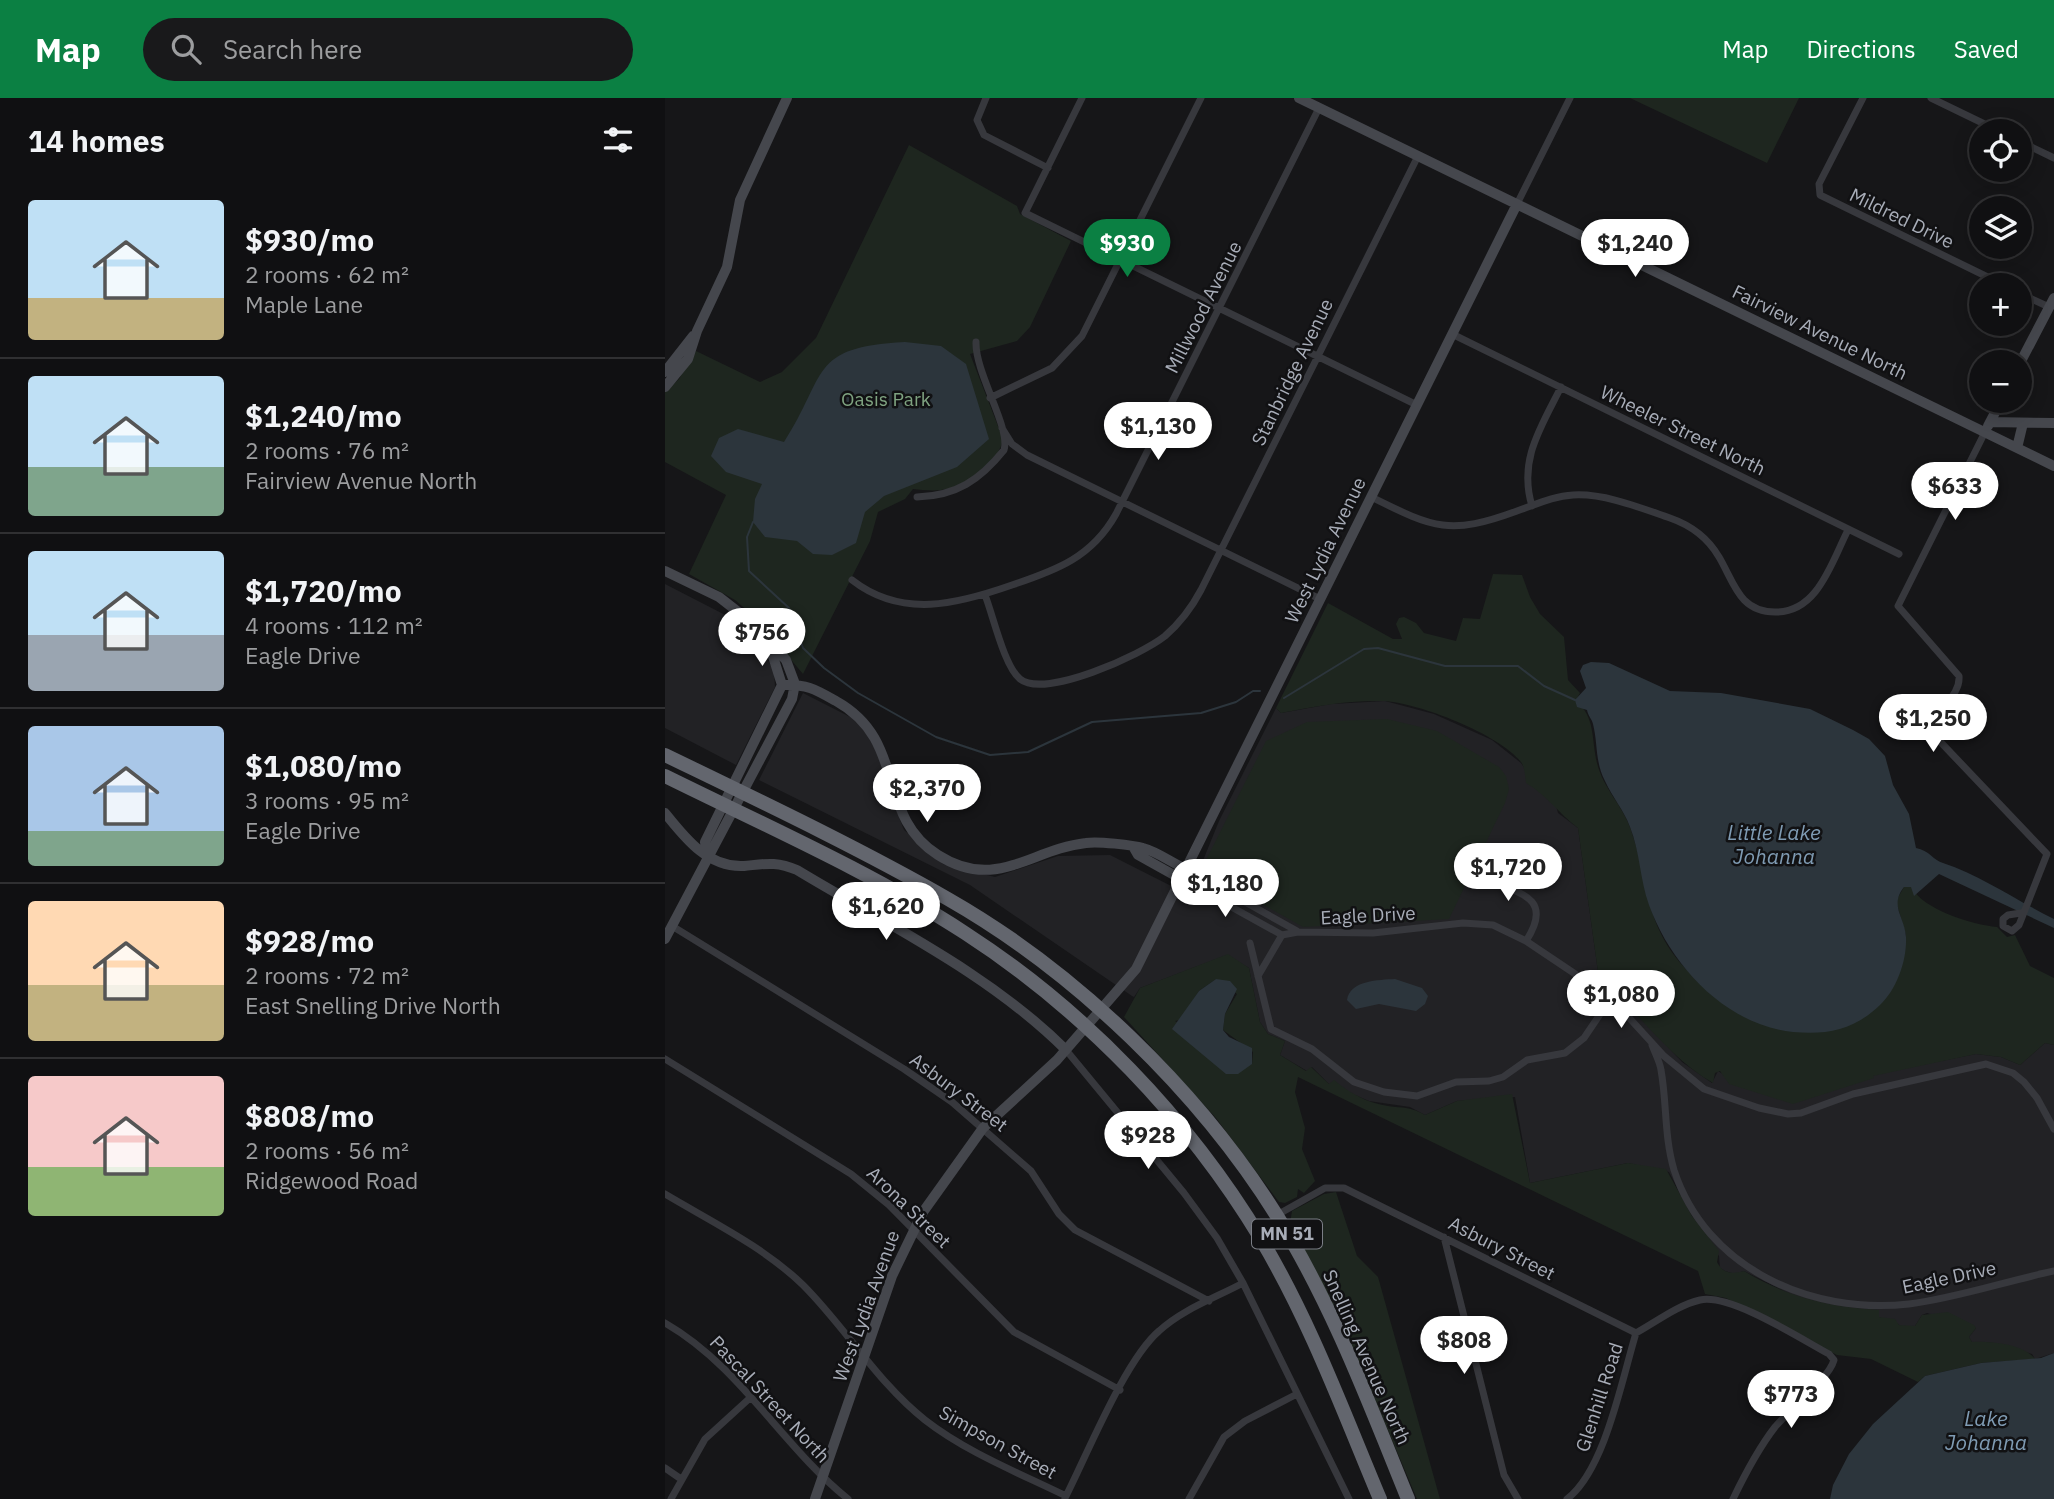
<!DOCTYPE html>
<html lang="en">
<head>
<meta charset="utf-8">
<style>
  body { margin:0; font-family:"IBM Plex Sans",sans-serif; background:#19191b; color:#f1f3f6; height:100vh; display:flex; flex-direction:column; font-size:26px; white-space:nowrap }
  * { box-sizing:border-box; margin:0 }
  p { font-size:23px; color:#9c9d9f }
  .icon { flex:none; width:38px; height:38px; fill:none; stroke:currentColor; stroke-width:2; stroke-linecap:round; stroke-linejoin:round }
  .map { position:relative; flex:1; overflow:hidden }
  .sheet { display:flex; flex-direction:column; background:#101012; width:665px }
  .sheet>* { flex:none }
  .fabs { position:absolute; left:1304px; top:21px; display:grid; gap:14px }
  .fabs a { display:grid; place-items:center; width:63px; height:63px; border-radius:50%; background:#101012; box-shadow:0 4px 18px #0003,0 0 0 2px #303032; font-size:35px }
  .price { position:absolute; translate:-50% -60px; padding:0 16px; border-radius:24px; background:#fff; color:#222; font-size:23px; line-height:46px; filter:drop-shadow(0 2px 4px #0008) }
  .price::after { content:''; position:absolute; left:50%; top:42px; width:21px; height:16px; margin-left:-10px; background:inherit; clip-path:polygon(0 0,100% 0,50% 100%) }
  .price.current { background:#0b8043; color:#fff }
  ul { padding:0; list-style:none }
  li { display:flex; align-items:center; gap:21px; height:175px; padding:0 28px }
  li+li { border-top:2px solid #303032 }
  li span { display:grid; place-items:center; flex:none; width:196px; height:140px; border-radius:7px; color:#555 }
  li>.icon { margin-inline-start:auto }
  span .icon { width:84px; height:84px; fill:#fffc; stroke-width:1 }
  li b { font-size:30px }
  h2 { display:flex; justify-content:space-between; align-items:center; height:84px; padding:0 28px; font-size:30px }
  header { display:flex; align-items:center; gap:42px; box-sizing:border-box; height:98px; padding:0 35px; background:#0b8043; color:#fff }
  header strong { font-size:33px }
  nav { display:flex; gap:38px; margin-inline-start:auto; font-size:24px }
  .search { width:490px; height:63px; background:#19191b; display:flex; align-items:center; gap:18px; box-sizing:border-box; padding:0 24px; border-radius:38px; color:#9c9d9f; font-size:26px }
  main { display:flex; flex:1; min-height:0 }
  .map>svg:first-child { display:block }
</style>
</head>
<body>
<header>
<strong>Map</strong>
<div class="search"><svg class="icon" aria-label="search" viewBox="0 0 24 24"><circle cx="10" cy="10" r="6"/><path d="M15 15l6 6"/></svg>Search here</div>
<nav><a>Map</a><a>Directions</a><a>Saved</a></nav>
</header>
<main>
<section class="sheet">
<h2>14 homes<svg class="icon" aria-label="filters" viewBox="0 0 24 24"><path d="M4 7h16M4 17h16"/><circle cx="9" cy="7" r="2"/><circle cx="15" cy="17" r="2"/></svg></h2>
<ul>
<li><span style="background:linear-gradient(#bfe0f5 70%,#c2b280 0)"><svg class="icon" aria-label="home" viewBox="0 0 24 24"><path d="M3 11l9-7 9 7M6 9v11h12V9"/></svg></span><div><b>$930/mo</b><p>2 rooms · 62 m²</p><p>Maple Lane</p></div></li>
<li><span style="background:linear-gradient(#bfe0f5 65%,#7fa58c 0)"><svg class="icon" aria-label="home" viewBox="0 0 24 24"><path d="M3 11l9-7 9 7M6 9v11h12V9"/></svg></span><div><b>$1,240/mo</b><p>2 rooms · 76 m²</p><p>Fairview Avenue North</p></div></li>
<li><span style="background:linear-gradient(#bfe0f5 60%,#9aa5b1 0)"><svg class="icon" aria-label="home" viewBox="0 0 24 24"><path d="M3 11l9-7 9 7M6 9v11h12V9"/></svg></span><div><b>$1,720/mo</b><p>4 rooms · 112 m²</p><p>Eagle Drive</p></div></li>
<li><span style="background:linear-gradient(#a9c7e8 75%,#7fa58c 0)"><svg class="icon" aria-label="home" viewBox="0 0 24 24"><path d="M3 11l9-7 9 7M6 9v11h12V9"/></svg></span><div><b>$1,080/mo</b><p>3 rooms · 95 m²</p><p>Eagle Drive</p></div></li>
<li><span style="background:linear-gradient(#ffd9b3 60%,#c2b280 0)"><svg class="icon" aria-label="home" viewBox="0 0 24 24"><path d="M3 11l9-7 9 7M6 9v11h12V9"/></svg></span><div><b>$928/mo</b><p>2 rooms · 72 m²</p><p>East Snelling Drive North</p></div></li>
<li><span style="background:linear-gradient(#f6c9c9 65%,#8fb573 0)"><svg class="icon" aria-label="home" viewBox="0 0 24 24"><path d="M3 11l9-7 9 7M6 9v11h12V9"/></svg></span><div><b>$808/mo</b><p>2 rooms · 56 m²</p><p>Ridgewood Road</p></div></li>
</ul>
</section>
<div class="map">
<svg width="1389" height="1401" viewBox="0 0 1389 1401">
  <rect width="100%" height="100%" fill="#161618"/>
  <!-- built -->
  <path fill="#222225" d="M0,486L70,522L97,551L109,573L110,589L71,667L0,630Z
    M138,595L193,623L214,657L220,683L239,732L278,766L330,779L393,758L445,757L524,797L554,723L611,610L616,615L666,606L720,603L769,616L827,642L856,665L876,694L890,704L893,715L913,730L934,881L966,909L1017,964L1047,985L1053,973L1061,978L1163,992L1216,975L1311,956L1336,959L1355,967L1380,945L1389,947V1255L1370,1261L1367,1256L1329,1245L1307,1244L1304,1239L1311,1230L1262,1215L1257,1217L1250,1228L1242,1230L1214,1219L1133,1200L1079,1173L1070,1176L1060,1173L1055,1170L1054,1158L1027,1118L1004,1074L963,1065L865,1085L850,999L792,1003L760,1017L745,1009L704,1003L664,986L647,969L642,973L615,957L620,943L603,936L595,924L584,870L562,857L475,890L469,899L467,898L305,787L94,682Z"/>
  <!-- green -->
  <path fill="#1e261f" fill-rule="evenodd" d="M965,0H1134L1102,65Z
    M244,47L352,108L355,116L406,143L365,229L352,243L305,256L338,341C334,365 300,389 276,392C267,393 257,392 248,391L240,401L213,414L205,443L138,576L91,520L70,502L24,476L61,397L0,364V294L14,281L31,253L95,284L117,274L151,240Z
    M828,476L857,477L865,499L875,516L899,539L903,582L915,595L911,602C931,621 926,639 932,665C938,690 958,708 966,732C986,790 978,830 1028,878L1237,866L1241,837L1231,803L1239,789H1247C1256,811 1308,827 1332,829L1342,839L1350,837L1365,868L1389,880V947L1380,945L1355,967L1336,959L1311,956L1208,978L1209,980L1128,1006L1064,986L1055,973L1050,975L1048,985C1002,959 974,913 934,881L913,730C893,715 883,698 861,685C860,678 860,670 856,664C834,636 754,605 719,603C684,602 650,608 616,615L611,610L663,505L728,541H737L731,526L734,520L739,519L751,525L759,535L791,543L798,520L815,521Z
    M722,621L772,633L834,669L841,678L844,691L840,705L784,821L638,829L536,772L601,643L642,624Z
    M563,856L584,870L595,924L603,936L620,943L615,957L641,973L646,969L664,986L669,982C685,995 702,1005 723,1008C738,1010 747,1009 760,1017L792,1003L847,996L865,1085L963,1065L1001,1071L1027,1118L1054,1153L1052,1164C1058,1176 1067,1176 1079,1173C1122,1199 1163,1209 1214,1212V1219L1230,1221L1234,1227L1250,1228L1257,1217L1283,1214L1309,1227L1311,1230L1304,1239L1307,1244C1325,1243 1359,1246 1370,1261L1316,1265L1260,1278L1253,1284L1206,1261L1172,1257L1061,1200L1040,1196L1033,1173L633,979L630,994L640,1030L637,1051L650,1083L639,1095L633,1091L632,1099L620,1105L614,1104L551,1020L459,919L475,890ZM551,881L572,896L560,916L558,932L588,954L587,966L510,923L515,922L534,893Z
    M671,1094L692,1158L713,1179L775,1401H752L682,1235L625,1125L627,1113L659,1096Z"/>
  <!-- water -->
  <path fill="#2c353c" d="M240,244L276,248L301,266L324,341L292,369L219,398L200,414L191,445L167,457L148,456L132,443L100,439L88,424L90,401L97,386L61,374L46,358L54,340L73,331L119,344C163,276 143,249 240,244Z
    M926,564L944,565L1005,593L1056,595L1145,611L1188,632L1204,641L1220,658L1228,687L1244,716L1251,750C1264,752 1269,763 1278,765C1317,778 1352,803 1389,821V830L1274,776L1249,798L1246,789H1239C1224,808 1240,819 1241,839C1242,862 1232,891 1215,907C1189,932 1163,937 1128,934C1061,927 1006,868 984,807C975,782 975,754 965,729C959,712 947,699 940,683C930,664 933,646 928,626C927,621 923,618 922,612L912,609L910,602L921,590L915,573L918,567Z
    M551,881L565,883L572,891L560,916L558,932L564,939L587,950V966L573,976H561L507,931L534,893Z
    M730,881L757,890L763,898L760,906L751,913L714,906L691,911L682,902C685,882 714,882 730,881Z
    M1389,1255V1401H1165L1168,1387L1184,1356L1208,1326L1260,1278L1316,1265L1376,1260Z"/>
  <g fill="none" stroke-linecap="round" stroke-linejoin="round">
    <!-- stream -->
    <path stroke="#2c353c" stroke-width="2" d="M88,424L82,439L84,473L124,510L138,550L159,570L193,595L271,639L325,657L363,654L427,624L536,615L571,604L588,593H595
      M619,600L699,551L713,550L780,568H853L879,588L910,602"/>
    <!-- street -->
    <path stroke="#37383d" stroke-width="7" d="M321,0L312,22L319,37L383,70
      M417,0L360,115L752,307
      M1198,0L1154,86L1155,97L1339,187
      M1266,0L1334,33
      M1354,43L1389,60
      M852,106L905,0
      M1354,195L1384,209
      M787,236L1234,456
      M325,300L387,270L417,238L536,0
      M337,330L347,346L362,357L655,501
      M1320,334L1233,508L1294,578C1296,600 1266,613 1266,634L1382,756L1354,827L1347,833L1338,828V821L1343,817L1356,815
      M252,399C291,398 315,382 339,352C346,330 310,275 311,244
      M706,399C769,430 784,438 852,413C870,407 888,398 908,397C939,395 976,410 1005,420C1025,427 1043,440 1054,459C1069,484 1074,514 1110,514C1153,515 1167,463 1183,432
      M867,408C853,362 876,329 896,289
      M187,482C237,521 293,506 347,487C392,472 427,459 451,416L654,10
      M320,497C328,517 339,568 355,581C380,601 476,557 500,538C515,525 527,509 536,492L753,58
      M521,771L632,833
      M810,778C844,794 893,794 861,843
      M516,781L617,837L633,834L708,835L798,825L828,827L861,843L946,900L999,958L1039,991L1094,1010L1123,1016L1136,1015L1188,996L1321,966L1348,975L1359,984L1372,1000L1389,1031
      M7,828L239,971L287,1004L366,1073L394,1116L410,1132L544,1203
      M585,845L606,931L647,951L689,984L719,994L752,998L791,984L824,983L838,979L862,962L900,955L919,940L946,900
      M593,878L617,837
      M987,947C990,955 995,964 996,972C1002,1005 999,1038 1009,1072C1041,1170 1145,1217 1244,1206C1292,1200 1341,1183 1389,1173
      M401,952L519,1095L552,1140L578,1185L684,1401
      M0,961L186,1076L224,1107L349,1234L455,1292
      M0,1096C47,1124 99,1149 138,1187C181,1230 212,1284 260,1322C301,1354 354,1375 401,1398
      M612,1117L660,1090H679L971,1235
      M779,1139L839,1377L853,1401
      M0,1225C75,1268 117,1348 183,1401
      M0,1370L16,1381
      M400,1400C422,1357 460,1262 494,1233C518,1211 550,1200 578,1185
      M6,1401L40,1341L86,1299
      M524,1401L559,1339L580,1323L632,1296
      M902,1401C940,1372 957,1281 971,1235C991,1224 1013,1207 1035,1202C1065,1195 1136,1241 1164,1256L1169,1262C1164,1281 1124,1312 1110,1329C1093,1351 1080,1376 1068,1401"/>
    <!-- secondary -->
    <path stroke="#45474d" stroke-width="10" d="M634,0L1389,368
      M1354,267L1389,200
      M0,274L28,238
      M0,289L23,261L32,233L62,169L75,102L122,0
      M1325,324L1389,325
      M1323,328L1336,303
      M1352,350L1358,325
      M0,473L54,499L86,524L121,562L130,586L127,601L0,841
      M117,587C142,586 150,591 171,603C243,643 210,717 273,757C331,794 366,751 421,745C432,743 468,747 478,750C493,754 507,765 521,771
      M0,715C20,740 43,770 79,768C100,766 111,763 132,772C223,827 325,876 401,952
      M469,750L473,757L516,781
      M42,757L40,744L117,587L105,549
      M150,1401L227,1178L258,1114L318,1030L392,962L471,871L852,106"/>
    <!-- highway -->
    <path stroke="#63666e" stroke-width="14" d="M0,657C95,703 192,749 283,801C411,874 534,993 612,1118C667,1206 704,1305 743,1401
      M0,678C101,728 206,774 300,835C419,912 523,1020 596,1141C645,1223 678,1313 715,1401"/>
  </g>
  <g text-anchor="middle" stroke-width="5" stroke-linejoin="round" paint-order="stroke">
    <!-- shield labels -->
    <rect fill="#111113" stroke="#7b7e86" stroke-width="2" x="587" y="1121.5" width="70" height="29" rx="5"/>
    <g font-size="18" font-weight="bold" fill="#a8adb8">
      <text x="622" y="1142">MN 51</text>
    </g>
    <!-- street labels -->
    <g font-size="19" fill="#a8adb8" stroke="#111113">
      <text transform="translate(1237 120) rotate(26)" y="7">Mildred Drive</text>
      <text transform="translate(538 209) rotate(-63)" y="7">Millwood Avenue</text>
      <text transform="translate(1155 234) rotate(26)" y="7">Fairview Avenue North</text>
      <text transform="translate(627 274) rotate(-64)" y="7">Stanbridge Avenue</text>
      <text transform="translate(1018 332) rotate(26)" y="7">Wheeler Street North</text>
      <text transform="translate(660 452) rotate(-64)" y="7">West Lydia Avenue</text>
      <text transform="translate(703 817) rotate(-3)" y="7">Eagle Drive</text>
      <text transform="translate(294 994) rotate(37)" y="7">Asbury Street</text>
      <text transform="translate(244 1109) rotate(44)" y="7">Arona Street</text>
      <text transform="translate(837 1150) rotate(27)" y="7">Asbury Street</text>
      <text transform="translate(1284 1179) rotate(-12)" y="7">Eagle Drive</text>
      <text transform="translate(201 1208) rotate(-70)" y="7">West Lydia Avenue</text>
      <text transform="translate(702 1259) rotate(66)" y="7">Snelling Avenue North</text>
      <text transform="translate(934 1299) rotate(-72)" y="7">Glenhill Road</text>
      <text transform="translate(105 1301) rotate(47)" y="7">Pascal Street North</text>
      <text transform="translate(333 1344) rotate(29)" y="7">Simpson Street</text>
    </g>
    <!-- park labels -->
    <g font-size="19" fill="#7fa381" stroke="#111113">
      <text x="221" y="308">Oasis Park</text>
    </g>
    <!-- water labels -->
    <g font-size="21" font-style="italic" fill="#7f9bb3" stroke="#111113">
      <text x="1109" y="742">Little Lake<tspan x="1109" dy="24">Johanna</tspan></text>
      <text x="1321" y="1328">Lake<tspan x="1321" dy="24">Johanna</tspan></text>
    </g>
  </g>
</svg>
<div class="fabs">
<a><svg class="icon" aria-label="locate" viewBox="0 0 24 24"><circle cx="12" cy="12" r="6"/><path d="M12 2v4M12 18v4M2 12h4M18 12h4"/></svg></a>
<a><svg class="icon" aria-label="layers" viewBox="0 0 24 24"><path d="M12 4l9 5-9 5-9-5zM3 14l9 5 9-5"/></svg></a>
<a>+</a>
<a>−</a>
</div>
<b class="price current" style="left:462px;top:181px">$930</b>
<b class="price" style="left:970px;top:181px">$1,240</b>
<b class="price" style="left:493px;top:364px">$1,130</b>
<b class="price" style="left:1290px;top:424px">$633</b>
<b class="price" style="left:97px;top:570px">$756</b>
<b class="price" style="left:1268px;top:656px">$1,250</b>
<b class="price" style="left:262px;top:726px">$2,370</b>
<b class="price" style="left:843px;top:805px">$1,720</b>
<b class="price" style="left:560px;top:821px">$1,180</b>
<b class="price" style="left:221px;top:844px">$1,620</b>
<b class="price" style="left:956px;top:932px">$1,080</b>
<b class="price" style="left:483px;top:1073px">$928</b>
<b class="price" style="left:799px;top:1278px">$808</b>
<b class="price" style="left:1126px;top:1332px">$773</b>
</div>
</main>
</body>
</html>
